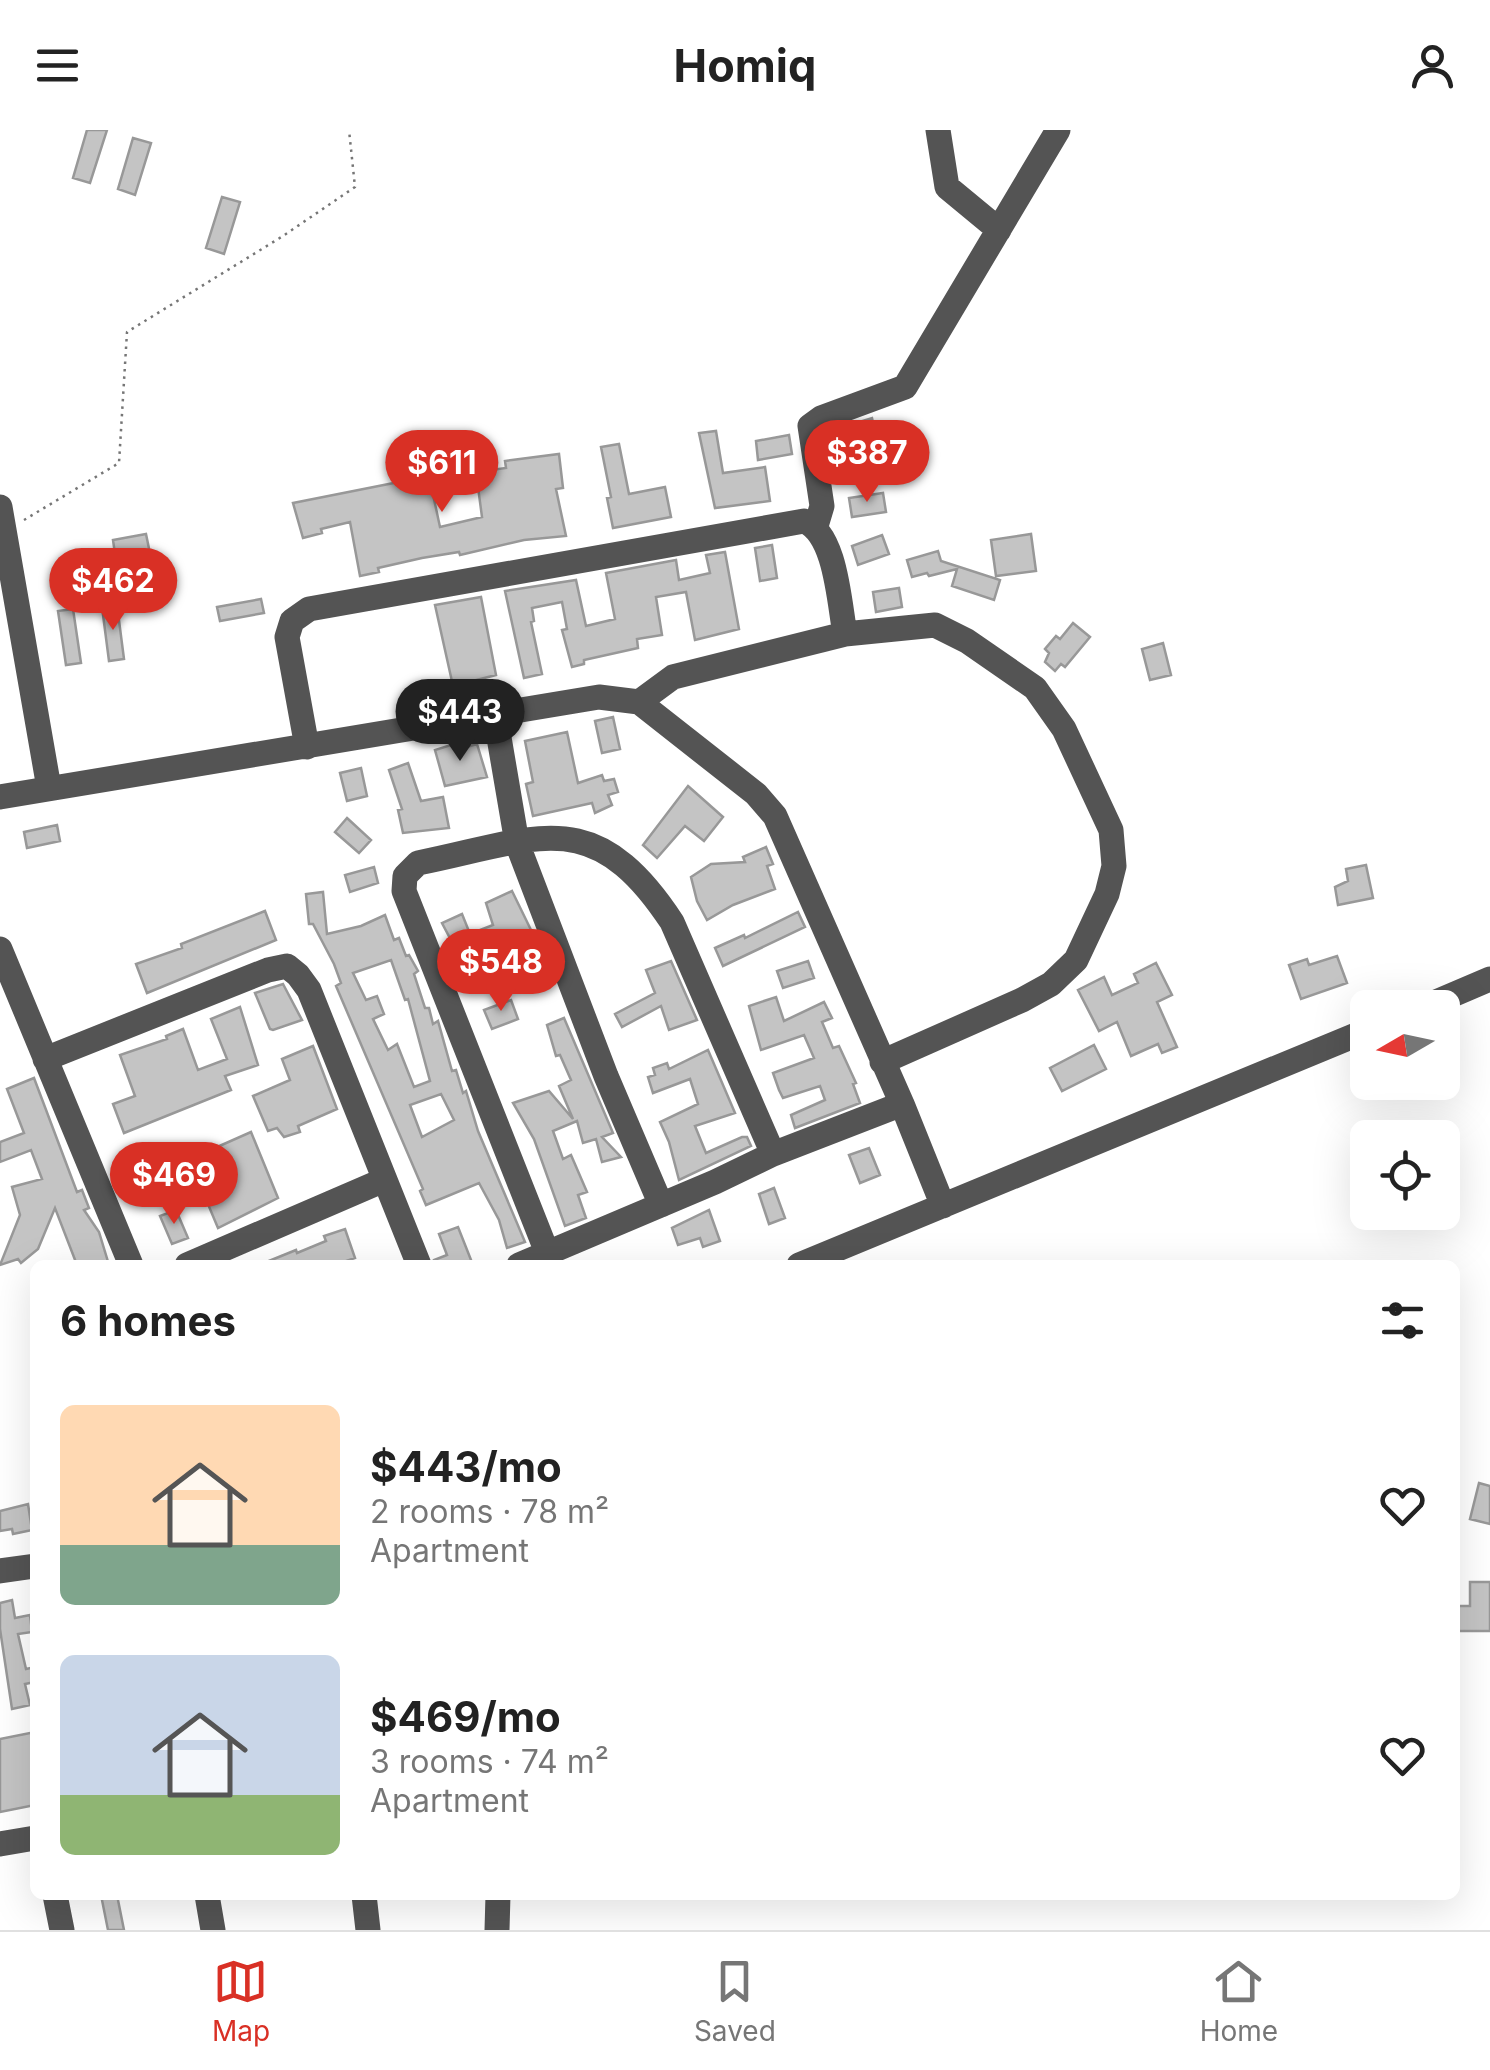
<!DOCTYPE html>
<html lang="en">
<head>
<meta charset="utf-8">
<style>
  body { margin:0; font-family:Inter,sans-serif; background:#f2f2f2; color:#222; height:100vh; display:flex; flex-direction:column; font-size:38px; white-space:nowrap }
  * { box-sizing:border-box; margin:0 }
  p { font-size:32px; color:#767676 }
  .icon { flex:none; width:55px; height:55px; fill:none; stroke:currentColor; stroke-width:2; stroke-linecap:round; stroke-linejoin:round }
  .map { position:relative; flex:1; overflow:hidden }
  .sheet { position:absolute; left:30px; top:1130px; width:1430px; height:640px; display:flex; flex-direction:column; background:#fff; border-radius:15px; box-shadow:0 10px 40px #0002 }
  .sheet>* { flex:none }
  .needle { width:65px; rotate:261deg }
  .buttons { position:absolute; left:1350px; top:860px; display:grid; gap:20px }
  .buttons a { display:grid; place-items:center; width:110px; height:110px; border-radius:15px; background:#fff; box-shadow:0 10px 40px #0002; font-size:50px }
  .price { position:absolute; translate:-50% -85px; padding:0 22px; border-radius:35px; background:#d93025; color:#fff; font-size:32px; line-height:65px; filter:drop-shadow(0 2px 5px #0008) }
  .price::after { content:''; position:absolute; left:50%; top:60px; width:30px; height:22px; margin-left:-15px; background:inherit; clip-path:polygon(0 0,100% 0,50% 100%) }
  .price.selected { background:#222; color:#fff }
  ul { padding:0; list-style:none }
  li { display:flex; align-items:center; gap:30px; height:250px; padding:0 30px }
  li span { display:grid; place-items:center; flex:none; width:280px; height:200px; border-radius:15px; color:#555 }
  li>.icon { margin-inline-start:auto }
  span .icon { width:120px; height:120px; fill:#fffc; stroke-width:1 }
  li b { font-size:42px }
  h2 { display:flex; justify-content:space-between; align-items:center; height:120px; padding:0 30px; font-size:42px }
  header { display:flex; justify-content:space-between; align-items:center; height:130px; padding:0 30px; background:#fff; font-size:45px; font-weight:700 }
  .menu { display:flex; justify-content:space-around; align-items:center; height:140px; border-top:2px solid #e0e0e0; background:#fff; font-size:28px; color:#767676 }
  .menu a { display:grid; justify-items:center; gap:5px }
  .menu .selected { color:#d93025 }
  .map>svg:first-child { display:block }
</style>
</head>
<body>
<header><svg class="icon" aria-label="menu" viewBox="0 0 24 24"><path d="M4 6h16M4 12h16M4 18h16"/></svg>Homiq<svg class="icon" aria-label="person" viewBox="0 0 24 24"><circle cx="12" cy="8" r="4"/><path d="M4 21q1-7 8-7t8 7"/></svg></header>
<div class="map">
<svg width="1490" height="1800" viewBox="0 0 1490 1800">
  <rect width="100%" height="100%" fill="#fff"/>
  <!-- building -->
  <path fill="#c4c4c4" stroke="#989898" stroke-width="2.5" fill-rule="evenodd" d="M87,0H107L90,53L73,48Z
    M133,8L151,13L135,65L118,59Z
    M222,67L240,72L224,124L206,118Z
    M872,288L876,307L842,313L840,298Z
    M716,301L723,343L765,337L770,371L715,378L699,303Z
    M789,305L792,324L758,330L756,311Z
    M619,314L629,364L665,357L671,387L613,398L607,368L611,367L601,317Z
    M559,324L563,358L556,359L566,406L524,410L460,425L459,422L422,428L378,438L379,442L360,446L350,392L321,399L322,403L303,408L293,373L429,346L440,397L482,387L476,342L506,338L505,331Z
    M883,363L886,382L852,387L849,368Z
    M146,404L152,433L166,431L169,444L119,452L113,410Z
    M1031,404L1036,441L996,446L991,410Z
    M882,405L889,424L858,435L852,416Z
    M772,415L777,448L760,451L755,418Z
    M938,421L941,431L1000,450L994,470L952,456L957,439L929,446L927,443L912,447L907,430Z
    M725,422L739,499L695,510L686,462L656,467L662,505L637,509L638,518L584,530V534L572,537L562,500L567,499L562,472L532,478L534,491L531,492L542,544L524,548L505,461L576,450L586,496L615,489L606,443L676,430L679,450L710,443L706,425Z
    M899,458L902,477L876,482L873,462Z
    M481,467L496,545L453,556L435,475Z
    M261,469L264,483L220,491L217,477Z
    M117,475L124,529L109,531L102,477Z
    M73,479L81,533L66,535L58,481Z
    M1073,493L1090,507L1065,537L1061,534L1055,541L1045,532L1049,523L1045,519L1056,506L1060,509Z
    M1163,513L1171,545L1150,550L1142,519Z
    M613,587L620,619L602,623L595,591Z
    M567,602L578,653L602,645L604,651L614,649L618,662L608,665L612,675L595,683L592,673L533,686L526,654L533,652L525,611Z
    M454,614L456,620L477,614L487,647L445,656L435,620Z
    M408,633L421,671L443,667L449,698L403,703L398,680L402,679L389,640Z
    M361,638L367,666L347,671L340,643Z
    M688,656L723,687L704,711L685,696L657,728L643,715Z
    M347,688L371,710L359,723L335,702Z
    M57,695L60,711L27,718L24,702Z
    M766,717L773,734L767,736L775,759L733,775L707,790L697,771L691,747L711,734L745,732L743,727Z
    M1366,735L1373,768L1338,775L1335,757L1348,751L1346,739Z
    M374,737L378,753L350,762L345,745Z
    M512,761L532,802L479,823L488,846L473,852L442,793L462,784L470,804L493,795L486,773Z
    M323,762L327,804L361,796L385,785L394,810L399,808L406,826L409,825L418,841L414,844L425,878H429L433,894L438,891L452,941L456,940L463,963L466,961L478,1001L525,1112L507,1118L499,1090L479,1053L426,1075L420,1061L423,1059L336,856L341,853L334,834L313,794H309L306,764ZM391,830L405,870L408,869L430,951L414,957L397,914L388,920L373,889L384,884L377,866L366,870L353,843ZM441,964L454,990L422,1007L410,975Z
    M265,781L276,810L147,863L136,834L182,818L181,814Z
    M798,782L805,797L723,836L715,818L744,805L745,808Z
    M1337,826L1347,853L1301,869L1289,835L1307,829L1309,835Z
    M671,831L697,890L669,900L661,876L622,897L615,884L655,863L646,840Z
    M808,831L814,848L783,858L777,841Z
    M1156,833L1172,865L1157,872L1177,917L1162,923L1158,914L1131,926L1117,892L1099,901L1078,860L1104,847L1112,865L1138,853L1134,844Z
    M283,854L302,890L273,900L270,899L255,863Z
    M776,867L784,891L824,872L832,888L822,892L833,918L839,916L856,953L853,954L860,973L795,998L791,985L825,970L820,956L783,968L779,960L773,943L814,928L804,905L761,920L749,876Z
    M511,870L518,889L492,899L484,880Z
    M240,877L258,935L225,946L231,960L124,1003L113,974L135,966L120,925L167,909L166,906L183,899L198,940L227,929L211,889Z
    M564,888L613,1003L602,1007L621,1027L602,1032L596,1009L583,1013L577,991L553,1001L563,1029L571,1025L587,1062L578,1065L586,1088L565,1096L534,1009L513,973L549,961L573,989L559,956L571,950L560,925L556,926L547,895Z
    M1094,915L1106,939L1062,961L1050,938Z
    M313,916L337,979L298,996L300,1002L284,1007L277,998L268,1001L253,966L290,950L282,929Z
    M708,920L735,983L695,996L706,1023L742,1007H747L751,1016L679,1050L669,1012L660,992L698,974L690,949L653,963L648,947L655,945L653,938L667,933L669,939Z
    M34,948L77,1062L82,1060L89,1078L84,1080L99,1102L109,1135H77L55,1078L38,1119L21,1133L18,1129L0,1135L20,1085L12,1057L42,1049L31,1020L0,1032V1012L24,1003L7,959Z
    M251,1002L278,1068L218,1098L200,1055L185,1060L178,1041L192,1036L190,1029Z
    M869,1018L880,1045L860,1053L849,1025Z
    M774,1058L785,1088L769,1094L759,1064Z
    M176,1080L188,1108L172,1114L160,1086Z
    M709,1080L720,1111L703,1117L700,1108L678,1115L672,1098Z
    M458,1097L473,1135H435L434,1130L447,1125L439,1104Z
    M345,1099L355,1128L335,1135H259L296,1120L297,1123L326,1111L324,1106Z
    M1479,1353L1490,1356V1394L1470,1389Z
    M28,1374L32,1400L13,1404L12,1399L0,1401V1381Z
    M1470,1452H1490V1501H1455V1476H1470Z
    M12,1470L15,1488L30,1485L32,1502L18,1504L26,1539L35,1537V1552L25,1554L30,1575L12,1579L0,1499V1473Z
    M35,1602V1675L0,1682V1609Z
    M101,1765H117L124,1800H108Z"/>
  <g fill="none" stroke-linecap="round" stroke-linejoin="round">
    <!-- path -->
    <path stroke="#767676" stroke-width="2.5" stroke-dasharray="2.5 5" stroke-linecap="butt" d="M24,390L119,333L127,202L283,106L355,57L349,0"/>
    <!-- minor -->
    <path stroke="#545454" stroke-width="25" d="M938,0L947,57L999,100
      M0,377L49,658
      M816,396L822,376L810,296L821,288L905,257L1058,0
      M639,572L673,547L845,504L935,495L967,511L1035,558L1064,599L1111,700L1114,736L1107,764L1076,830L1051,854L1022,870L882,932
      M495,584L517,713L606,946L661,1075
      M307,617L287,507L292,491L309,479L804,391C836,404 839,471 845,504
      M0,667L599,567L639,572L756,664L775,686L902,974L943,1076
      M0,819L131,1135
      M1422,878L1490,849
      M45,929L268,840L287,836L298,845L309,860L419,1135
      M548,1125L404,761L405,746L418,733C538,709 593,672 672,792L773,1024
      M187,1135L384,1050
      M519,1135L715,1052L773,1024L902,974
      M799,1135L1368,900
      M0,1441L35,1436
      M0,1714L35,1708
      M55,1765L62,1800
      M207,1765L213,1800
      M364,1765L368,1800
      M497,1800L498,1765"/>
  </g>
</svg>
<div class="buttons">
<a><svg class="needle" viewBox="-14 -14 28 28"><path d="M0-13l5 13h-10z" fill="#e53935"/><path d="M0 13l5-13h-10z" fill="#767676"/></svg></a>
<a><svg class="icon" aria-label="locate" viewBox="0 0 24 24"><circle cx="12" cy="12" r="6"/><path d="M12 2v4M12 18v4M2 12h4M18 12h4"/></svg></a>
</div>
<b class="price" style="left:867px;top:375px">$387</b>
<b class="price" style="left:442px;top:385px">$611</b>
<b class="price" style="left:113px;top:503px">$462</b>
<b class="price selected" style="left:460px;top:634px">$443</b>
<b class="price" style="left:501px;top:884px">$548</b>
<b class="price" style="left:174px;top:1097px">$469</b>
<section class="sheet">
<h2>6 homes<svg class="icon" aria-label="filters" viewBox="0 0 24 24"><path d="M4 7h16M4 17h16"/><circle cx="9" cy="7" r="2"/><circle cx="15" cy="17" r="2"/></svg></h2>
<ul>
<li><span style="background:linear-gradient(#ffd9b3 70%,#7fa58c 0)"><svg class="icon" aria-label="home" viewBox="0 0 24 24"><path d="M3 11l9-7 9 7M6 9v11h12V9"/></svg></span><div><b>$443/mo</b><p>2 rooms · 78 m²</p><p>Apartment</p></div><svg class="icon" aria-label="heart" viewBox="0 0 24 24"><path d="M12 20l-8-8c-3-5 5-10 8-4 3-6 11-1 8 4z"/></svg></li>
<li><span style="background:linear-gradient(#c9d6e8 70%,#8fb573 0)"><svg class="icon" aria-label="home" viewBox="0 0 24 24"><path d="M3 11l9-7 9 7M6 9v11h12V9"/></svg></span><div><b>$469/mo</b><p>3 rooms · 74 m²</p><p>Apartment</p></div><svg class="icon" aria-label="heart" viewBox="0 0 24 24"><path d="M12 20l-8-8c-3-5 5-10 8-4 3-6 11-1 8 4z"/></svg></li>
</ul>
</section>
</div>
<nav class="menu">
<a class="selected"><svg class="icon" aria-label="map" viewBox="0 0 24 24"><path d="M3 6l6-2 6 2 6-2v14l-6 2-6-2-6 2zM9 4v14M15 6v14"/></svg>Map</a>
<a><svg class="icon" aria-label="saved" viewBox="0 0 24 24"><path d="M7 4h10v16l-5-4-5 4z"/></svg>Saved</a>
<a><svg class="icon" aria-label="home" viewBox="0 0 24 24"><path d="M3 11l9-7 9 7M6 9v11h12V9"/></svg>Home</a>
</nav>
</body>
</html>
